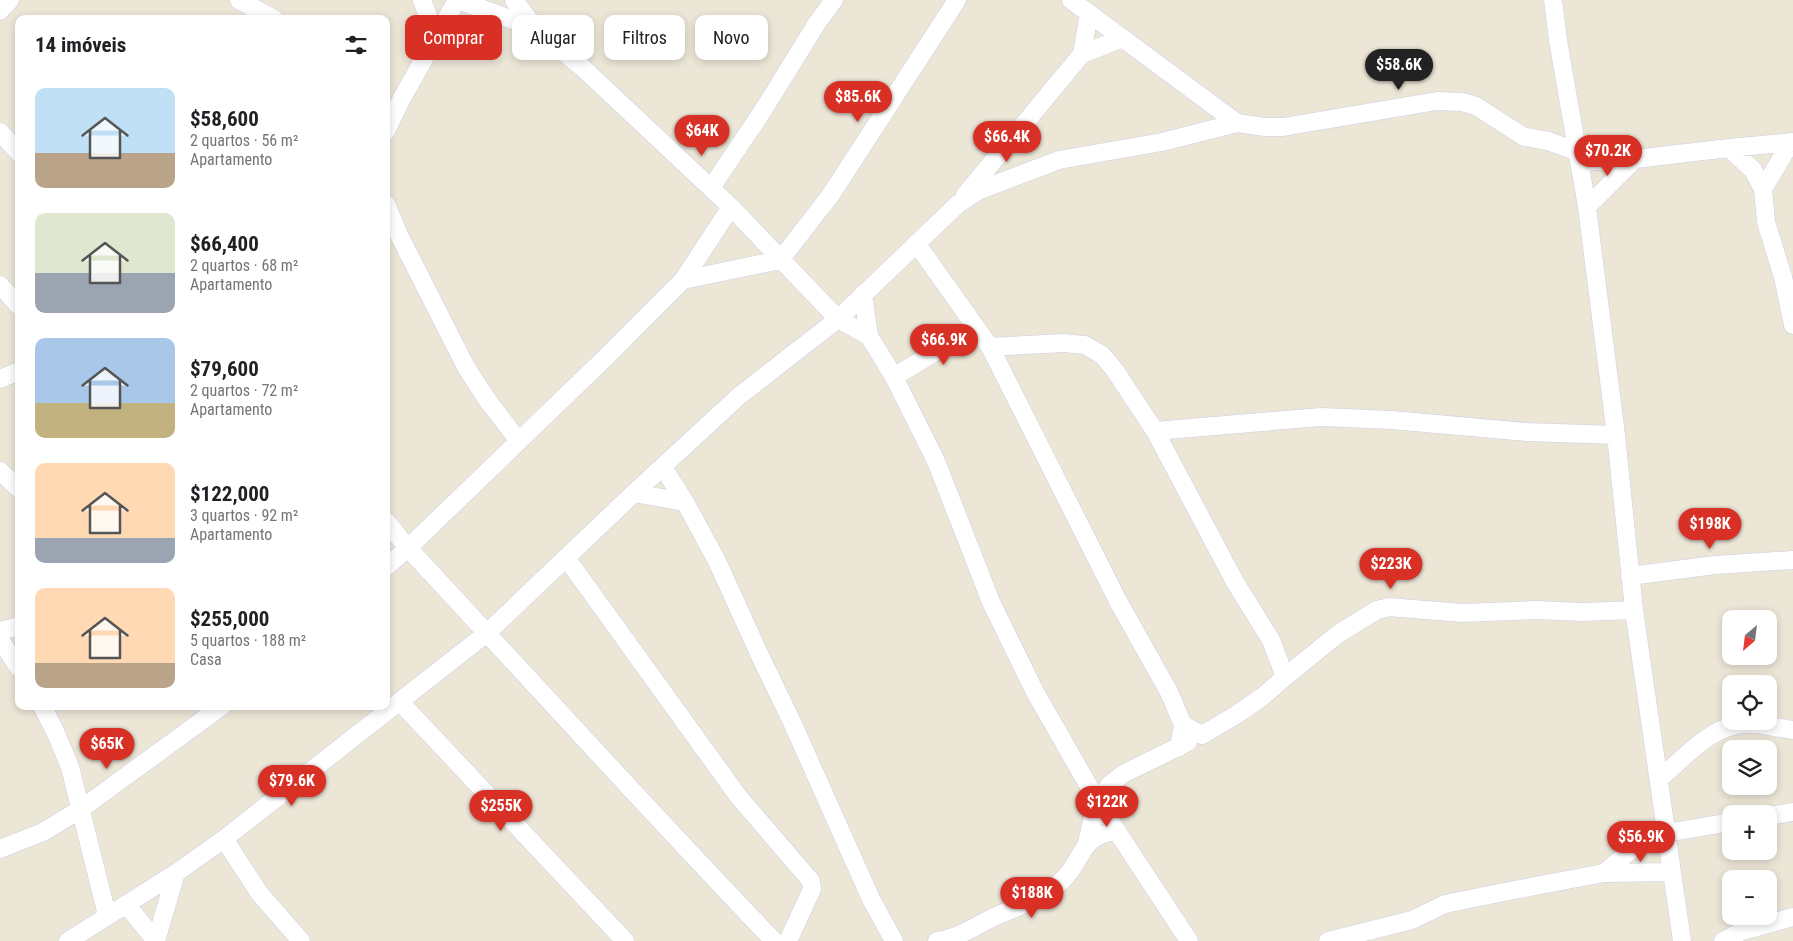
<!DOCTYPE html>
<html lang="pt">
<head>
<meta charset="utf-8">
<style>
  body { margin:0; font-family:"Roboto Condensed",sans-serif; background:#f6f6f6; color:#202124; height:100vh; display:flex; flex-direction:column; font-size:19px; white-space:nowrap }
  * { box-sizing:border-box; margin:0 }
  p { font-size:16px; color:#757577 }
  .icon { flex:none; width:28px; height:28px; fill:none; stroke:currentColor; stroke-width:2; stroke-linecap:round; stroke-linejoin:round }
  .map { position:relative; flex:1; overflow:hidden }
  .panel { position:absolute; left:15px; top:15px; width:375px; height:695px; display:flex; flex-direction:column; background:#fff; border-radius:10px; box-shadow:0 2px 8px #0003 }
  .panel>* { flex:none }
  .guide { position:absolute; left:405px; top:15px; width:475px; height:45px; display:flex; gap:10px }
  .needle { width:32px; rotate:208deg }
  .controls { position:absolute; left:1722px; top:610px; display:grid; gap:10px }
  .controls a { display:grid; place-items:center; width:55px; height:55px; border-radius:10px; background:#fff; box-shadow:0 2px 8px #0003; font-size:25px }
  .price { position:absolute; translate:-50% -42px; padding:0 11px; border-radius:18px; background:#d93025; color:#fff; font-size:16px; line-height:32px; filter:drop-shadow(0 1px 2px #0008) }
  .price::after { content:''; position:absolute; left:50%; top:30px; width:15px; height:11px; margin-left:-8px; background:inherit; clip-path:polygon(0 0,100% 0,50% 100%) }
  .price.on { background:#222; color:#fff }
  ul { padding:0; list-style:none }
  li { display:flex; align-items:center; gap:15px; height:125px; padding:0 20px }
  li span { display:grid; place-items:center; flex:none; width:140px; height:100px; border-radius:10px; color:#555 }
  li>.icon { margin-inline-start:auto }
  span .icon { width:60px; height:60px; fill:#fffc; stroke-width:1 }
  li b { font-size:21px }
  h2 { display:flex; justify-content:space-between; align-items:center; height:60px; padding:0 20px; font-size:21px }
  .tag { padding:0 18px; border-radius:10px; background:#fff; box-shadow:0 2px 8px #0003; font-size:18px; line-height:45px }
  .tag.on { background:#d93025; color:#fff }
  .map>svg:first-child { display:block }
</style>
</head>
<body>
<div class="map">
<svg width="1793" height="941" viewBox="0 0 1793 941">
  <rect width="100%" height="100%" fill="#ece6d7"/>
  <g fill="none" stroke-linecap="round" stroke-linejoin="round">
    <defs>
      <path id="minor" d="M239,0L274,19
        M422,0L436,37
        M458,0L535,28
        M514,0L535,28L583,68L731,207L838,319L869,336
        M1071,0L1237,123
        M1553,0L1558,40L1587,207L1616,435L1634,610L1682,941
        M0,11L10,0
        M1082,54L1123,38
        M386,131L402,98L457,0
        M0,132L19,153
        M1729,148L1753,170L1763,189L1766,222L1783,277L1793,325
        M1580,162L1635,159L1729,148L1793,142
        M711,188L762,112L817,23L834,0
        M1763,189L1791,142
        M965,195L1082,54L1089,13
        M386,204L399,235L466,367L488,401L518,440
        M1587,207L1635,159
        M916,243L990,347L1118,601L1169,692L1183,725L1179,747
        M683,280L780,260L830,196L957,0
        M0,285L19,306
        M863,294L869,336L894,377L936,461L991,602L1035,692L1099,804L1189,941
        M990,347L1063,343L1085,345L1102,355L1114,369L1155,431L1235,582L1271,640L1285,677
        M894,377L976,327
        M0,379L19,371
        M1155,431L1321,417L1392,420L1527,432L1616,435
        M663,467L685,502L717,561L762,660L792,722L871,899L894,941
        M0,471L19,489
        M634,493L685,502
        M386,521L408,548C530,679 650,812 774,941
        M567,559L738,796L811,881L812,889L788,941
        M386,567L408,548L603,360L683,280L731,207
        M1630,576L1715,565L1793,560
        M0,631L19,626
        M0,640L19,668
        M401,703L625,941
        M42,706L55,731L70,767L107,915
        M1183,725L1202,735L1236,715L1262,697L1285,677L1338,634L1377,610L1389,607L1462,613L1536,610L1582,612L1634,610
        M1659,779C1683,759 1710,727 1742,724C1758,722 1777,728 1793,730
        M1769,816L1793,812
        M224,839L260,894L301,941
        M1087,843L1093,817L1109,785L1123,774L1188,742
        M0,849L43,832L81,809L222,706
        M1604,873L1630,851L1666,833L1731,822
        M126,904L156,941
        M68,941L176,873L224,839L487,633L634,493L739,396L838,319L958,204L980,190L1059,160L1162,142L1237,123L1265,127H1283L1437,101L1462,102L1476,106L1524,137L1548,141L1578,152
        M156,941L176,873
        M937,941C957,938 973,928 990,919C1013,908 1037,901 1058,884C1084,864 1077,835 1117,831
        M1328,941L1412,920L1445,904L1504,892L1604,873L1672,872
        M1723,941L1742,931L1793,917"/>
    </defs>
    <!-- minor casing -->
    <use href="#minor" stroke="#cdcee3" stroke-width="19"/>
    <!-- minor -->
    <use href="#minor" stroke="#fff" stroke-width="18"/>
  </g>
</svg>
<div class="controls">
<a><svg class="needle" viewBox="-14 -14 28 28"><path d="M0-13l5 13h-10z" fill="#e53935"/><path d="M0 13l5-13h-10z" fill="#757577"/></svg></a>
<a><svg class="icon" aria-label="locate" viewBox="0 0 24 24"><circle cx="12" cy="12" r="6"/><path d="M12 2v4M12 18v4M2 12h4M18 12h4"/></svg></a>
<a><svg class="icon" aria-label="layers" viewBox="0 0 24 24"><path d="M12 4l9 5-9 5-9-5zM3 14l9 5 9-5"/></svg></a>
<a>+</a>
<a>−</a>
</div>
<b class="price on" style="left:1399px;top:91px">$58.6K</b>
<b class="price" style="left:858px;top:123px">$85.6K</b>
<b class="price" style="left:702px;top:157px">$64K</b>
<b class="price" style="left:1007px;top:163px">$66.4K</b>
<b class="price" style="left:1608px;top:177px">$70.2K</b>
<b class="price" style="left:944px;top:366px">$66.9K</b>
<b class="price" style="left:1710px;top:550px">$198K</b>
<b class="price" style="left:1391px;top:590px">$223K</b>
<b class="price" style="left:107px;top:770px">$65K</b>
<b class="price" style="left:292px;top:807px">$79.6K</b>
<b class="price" style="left:1107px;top:828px">$122K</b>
<b class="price" style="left:501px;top:832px">$255K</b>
<b class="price" style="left:1641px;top:863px">$56.9K</b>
<b class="price" style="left:1032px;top:919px">$188K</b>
<div class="guide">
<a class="tag on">Comprar</a>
<a class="tag">Alugar</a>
<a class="tag">Filtros</a>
<a class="tag">Novo</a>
</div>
<section class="panel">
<h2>14 imóveis<svg class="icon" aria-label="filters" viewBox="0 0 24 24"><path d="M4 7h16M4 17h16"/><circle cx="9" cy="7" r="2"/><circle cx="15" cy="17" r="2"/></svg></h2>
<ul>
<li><span style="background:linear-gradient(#bfe0f5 65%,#b9a48a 0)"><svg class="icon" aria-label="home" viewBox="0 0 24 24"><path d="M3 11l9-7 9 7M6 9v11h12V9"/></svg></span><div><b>$58,600</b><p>2 quartos · 56 m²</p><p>Apartamento</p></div></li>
<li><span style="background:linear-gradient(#dfe7d0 60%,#9aa5b1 0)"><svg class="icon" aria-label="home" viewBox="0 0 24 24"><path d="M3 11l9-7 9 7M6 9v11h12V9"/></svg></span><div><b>$66,400</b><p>2 quartos · 68 m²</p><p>Apartamento</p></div></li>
<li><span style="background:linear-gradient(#a9c7e8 65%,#c2b280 0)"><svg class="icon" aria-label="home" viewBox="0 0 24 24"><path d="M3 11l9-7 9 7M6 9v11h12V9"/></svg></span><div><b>$79,600</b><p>2 quartos · 72 m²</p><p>Apartamento</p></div></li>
<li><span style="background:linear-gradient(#ffd9b3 75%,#9aa5b1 0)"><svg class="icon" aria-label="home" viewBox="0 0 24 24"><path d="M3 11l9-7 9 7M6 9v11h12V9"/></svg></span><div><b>$122,000</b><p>3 quartos · 92 m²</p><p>Apartamento</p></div></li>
<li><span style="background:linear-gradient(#ffd9b3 75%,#b9a48a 0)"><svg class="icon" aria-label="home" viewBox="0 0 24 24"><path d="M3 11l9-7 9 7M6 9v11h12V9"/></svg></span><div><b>$255,000</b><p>5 quartos · 188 m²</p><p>Casa</p></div></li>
</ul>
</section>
</div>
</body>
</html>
